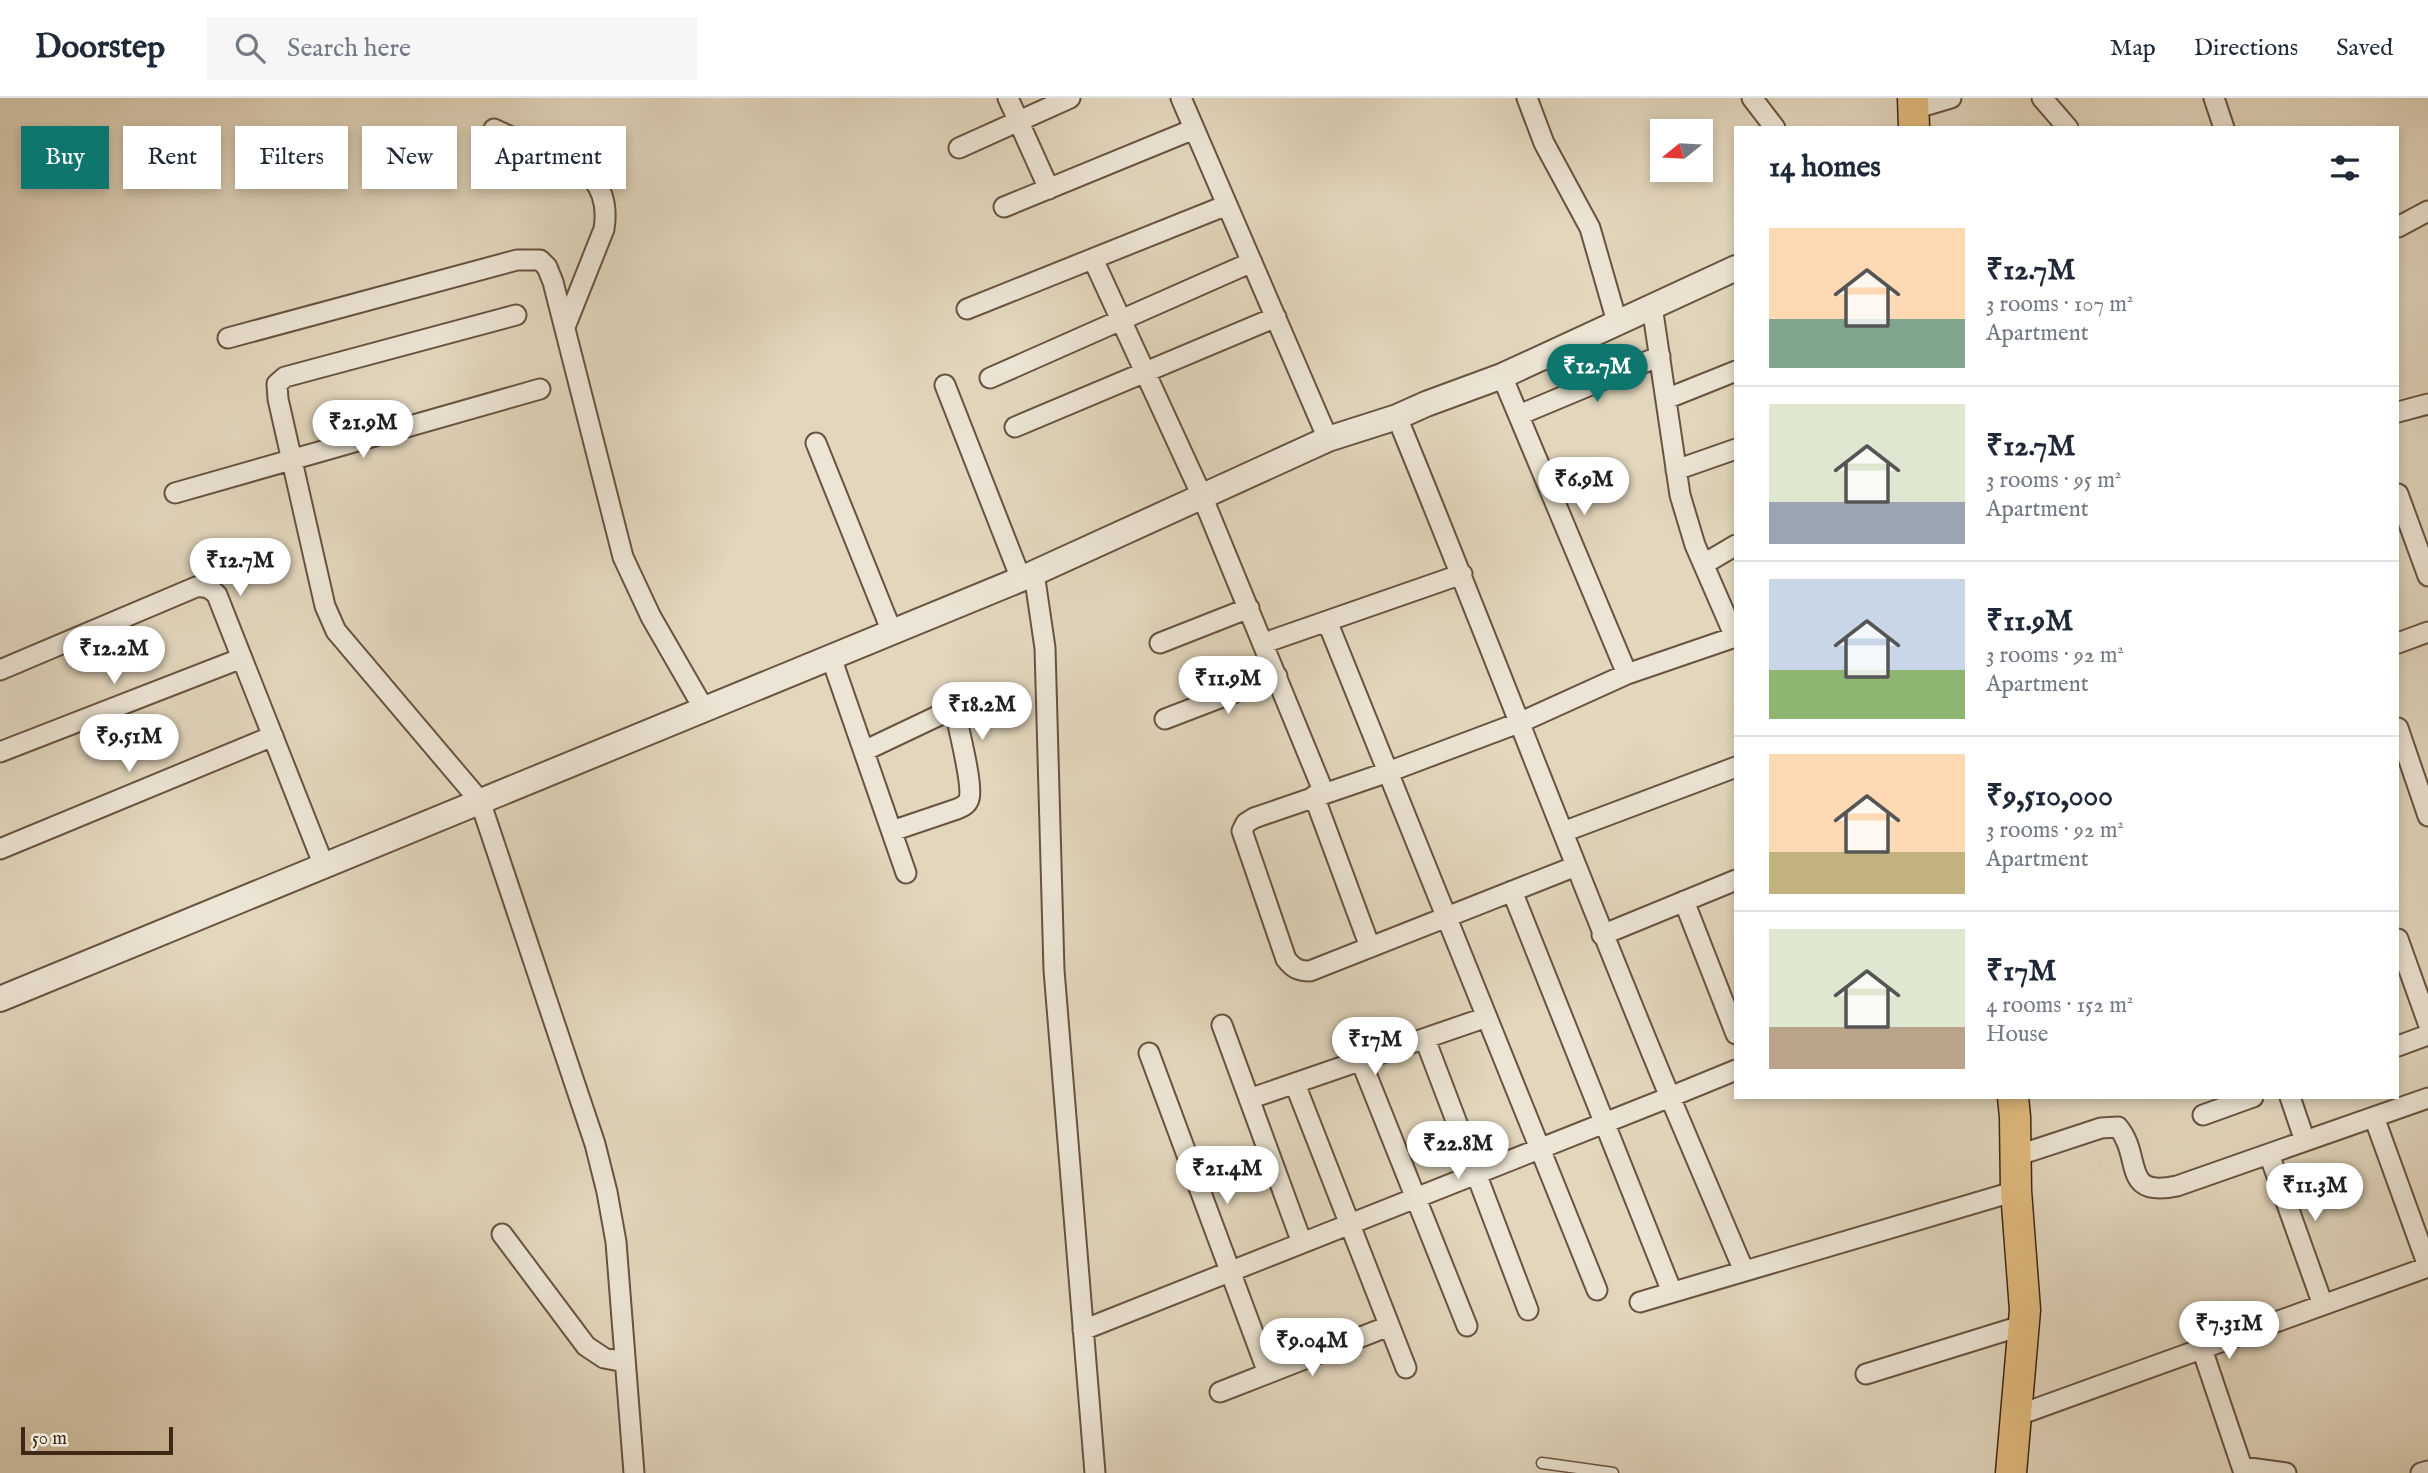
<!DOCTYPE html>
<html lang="en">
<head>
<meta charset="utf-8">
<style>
  body { margin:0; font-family:"IM FELL English",serif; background:#f6f6f7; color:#1f2937; height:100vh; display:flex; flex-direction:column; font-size:26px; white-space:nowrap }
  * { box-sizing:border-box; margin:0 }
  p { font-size:23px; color:#747a83 }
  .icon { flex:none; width:38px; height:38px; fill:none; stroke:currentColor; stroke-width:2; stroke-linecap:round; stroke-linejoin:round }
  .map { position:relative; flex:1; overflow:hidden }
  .sheet { position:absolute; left:1734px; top:28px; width:665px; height:973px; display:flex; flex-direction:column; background:#fff; border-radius:0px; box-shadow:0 4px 10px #0003 }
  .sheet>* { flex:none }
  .guide { position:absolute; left:21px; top:28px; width:665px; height:63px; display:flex; gap:14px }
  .needle { width:46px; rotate:252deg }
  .controls { position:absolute; left:1650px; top:21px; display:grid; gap:14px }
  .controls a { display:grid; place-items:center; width:63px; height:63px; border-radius:0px; background:#fff; box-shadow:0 4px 10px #0003; font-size:35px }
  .scale { position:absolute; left:21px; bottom:18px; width:152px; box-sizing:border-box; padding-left:7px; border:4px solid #3f2716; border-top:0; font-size:19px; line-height:24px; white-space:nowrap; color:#3f2716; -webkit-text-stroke:5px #ece4d4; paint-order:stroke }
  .price { position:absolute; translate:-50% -60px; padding:0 16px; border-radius:24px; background:#fff; color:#222; font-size:23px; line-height:46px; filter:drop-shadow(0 2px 4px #0008) }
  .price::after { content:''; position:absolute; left:50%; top:42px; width:21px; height:16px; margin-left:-10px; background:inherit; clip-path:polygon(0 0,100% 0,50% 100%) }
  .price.on { background:#0f766e; color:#fff }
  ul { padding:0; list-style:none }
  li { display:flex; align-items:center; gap:21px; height:175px; padding:0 35px }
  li+li { border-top:2px solid #e0e1e3 }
  li span { display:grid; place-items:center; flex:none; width:196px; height:140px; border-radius:0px; color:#555 }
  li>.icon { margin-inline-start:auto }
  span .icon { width:84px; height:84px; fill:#fffc; stroke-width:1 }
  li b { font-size:30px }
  h2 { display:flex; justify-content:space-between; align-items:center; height:84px; padding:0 35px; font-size:30px }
  .chip { padding:0 24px; border-radius:0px; background:#fff; box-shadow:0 4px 10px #0003; font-size:24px; line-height:63px }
  .chip.on { background:#0f766e; color:#fff }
  header { display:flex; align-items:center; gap:42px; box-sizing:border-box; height:98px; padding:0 35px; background:#fff; border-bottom:2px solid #e0e1e3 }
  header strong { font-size:33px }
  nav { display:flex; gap:38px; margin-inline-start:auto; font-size:24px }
  .search { width:490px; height:63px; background:#f6f6f7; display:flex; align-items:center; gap:18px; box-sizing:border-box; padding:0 24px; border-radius:0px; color:#747a83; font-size:26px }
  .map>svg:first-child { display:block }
</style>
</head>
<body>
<header>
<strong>Doorstep</strong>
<div class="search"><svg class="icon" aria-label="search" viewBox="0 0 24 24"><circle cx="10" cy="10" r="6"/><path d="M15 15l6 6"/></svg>Search here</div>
<nav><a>Map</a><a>Directions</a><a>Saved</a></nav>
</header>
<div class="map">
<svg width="2428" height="1375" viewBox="0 0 2428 1375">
  <rect width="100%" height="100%" fill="#e2d6bd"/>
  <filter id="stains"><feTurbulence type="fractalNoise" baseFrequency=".00286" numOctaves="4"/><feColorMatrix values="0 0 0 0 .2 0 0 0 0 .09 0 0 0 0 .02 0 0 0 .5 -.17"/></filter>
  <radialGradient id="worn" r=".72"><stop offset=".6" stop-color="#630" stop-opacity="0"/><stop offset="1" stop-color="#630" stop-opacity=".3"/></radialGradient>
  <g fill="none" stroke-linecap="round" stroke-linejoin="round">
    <defs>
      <path id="service" d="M1542,1365L1613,1375"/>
      <path id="minor" d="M1008,0L1049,91
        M1181,0L1328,341
        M1527,0L1544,45L1590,130L1617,224
        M1752,0L1775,30
        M2042,0L2068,30
        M2214,0L2224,30
        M1914,11L1951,0
        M494,31C512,40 581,68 592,80C605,95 607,112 604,131L565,229
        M959,50L1070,0
        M1004,109L1194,31
        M2398,129L2428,113
        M1093,161L1202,398L1324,695
        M967,211L1227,107
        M516,217L285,279L277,286L278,301L325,508L336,533L480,703L595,1046L607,1094L616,1144L634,1375
        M228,240L517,162H540L547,169L553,184L623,459L651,519L704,611
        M1502,278L1627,576
        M990,280L1252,164
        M945,287L1021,481
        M1666,301L1736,273
        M2398,314L2428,306
        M1519,317L1660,258
        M1397,319C1490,545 1576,774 1670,999L1736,972
        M1015,329L1276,219
        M816,345L892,534
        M1676,372L1736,351
        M175,395L540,291
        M2398,396L2428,478
        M1704,466L1736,447
        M1034,475L1045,550L1054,872L1095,1375
        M1327,523L1597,1192
        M1160,545L1249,510
        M1264,545L1462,476
        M2398,545L2428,534
        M831,559L906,775
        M0,572L196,489C206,488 210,490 217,497L324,768
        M1165,621L1277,578
        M2398,630L2428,718
        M864,653L944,615C952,615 955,618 958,626C961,642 973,688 969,701C967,707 962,709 957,711L892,733
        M0,654L242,560
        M1314,698L1370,849
        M1563,734L1736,669
        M0,751L273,638
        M1576,768L1310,873C1298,873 1293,870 1286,861L1242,733L1246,725L1254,720L1388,674L1521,624L1627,576L1735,539L1695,447L1680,397L1652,208
        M1512,793L1672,1194
        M1684,803L1736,936
        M1602,837L1736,782
        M2398,841L2428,925
        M1222,927L1302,1145
        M1425,941L1528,1212
        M2398,948L2428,937
        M1149,955L1268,1275
        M1361,963L1467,1228
        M1295,986L1406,1270
        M2290,999L2305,1043
        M1249,1001L1487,919
        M2203,1017L2253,999
        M2374,1019L2428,1168
        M2269,1056L2323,1207
        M2016,1058L2101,1030L2118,1029C2143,1059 2120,1100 2177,1088L2428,1000
        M502,1136L586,1248L604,1260L625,1264
        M1640,1204L2016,1093
        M1083,1232L1670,999L1744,1173
        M2202,1251L2244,1375
        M1866,1276L2024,1227
        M1220,1294L1389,1228
        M2016,1318L2428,1169
        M2242,1369L2286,1375
        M2421,1375L2428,1373"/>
      <path id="tertiary" d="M0,901L1021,481L1328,341L1397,319L1426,306L1502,278L1736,170"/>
      <path id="primary" d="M1913,0L1914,30
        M2011,1375L2025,1212L2016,1093L2015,1019L2013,999"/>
    </defs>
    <!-- service casing -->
    <use href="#service" stroke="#685340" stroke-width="13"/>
    <!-- minor casing -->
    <use href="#minor" stroke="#685340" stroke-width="23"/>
    <!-- tertiary casing -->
    <use href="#tertiary" stroke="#685340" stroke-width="28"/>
    <!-- primary casing -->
    <use href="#primary" stroke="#3f2716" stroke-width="33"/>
    <!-- service -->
    <use href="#service" stroke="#ece4d4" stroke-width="10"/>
    <!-- minor -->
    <use href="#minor" stroke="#ece4d4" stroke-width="19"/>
    <!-- tertiary -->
    <use href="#tertiary" stroke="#ece4d4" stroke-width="24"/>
    <!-- primary -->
    <use href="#primary" stroke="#e1bb7e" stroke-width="30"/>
  </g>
  <rect width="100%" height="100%" filter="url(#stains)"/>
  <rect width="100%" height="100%" fill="url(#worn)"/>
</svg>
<div class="controls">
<a><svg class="needle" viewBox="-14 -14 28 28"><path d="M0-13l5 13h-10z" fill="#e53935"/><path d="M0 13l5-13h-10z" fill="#747a83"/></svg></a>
</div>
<div class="scale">50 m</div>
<b class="price on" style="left:1597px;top:306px">₹12.7M</b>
<b class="price" style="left:363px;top:362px">₹21.9M</b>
<b class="price" style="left:1584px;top:419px">₹6.9M</b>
<b class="price" style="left:240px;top:500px">₹12.7M</b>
<b class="price" style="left:114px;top:588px">₹12.2M</b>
<b class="price" style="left:1228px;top:618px">₹11.9M</b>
<b class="price" style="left:982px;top:644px">₹18.2M</b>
<b class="price" style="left:129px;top:676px">₹9.51M</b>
<b class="price" style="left:1375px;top:979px">₹17M</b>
<b class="price" style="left:1458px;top:1083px">₹22.8M</b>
<b class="price" style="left:1227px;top:1108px">₹21.4M</b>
<b class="price" style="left:2315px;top:1125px">₹11.3M</b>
<b class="price" style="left:2229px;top:1263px">₹7.31M</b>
<b class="price" style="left:1312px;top:1280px">₹9.04M</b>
<div class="guide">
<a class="chip on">Buy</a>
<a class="chip">Rent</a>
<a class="chip">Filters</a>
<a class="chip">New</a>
<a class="chip">Apartment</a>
</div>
<section class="sheet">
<h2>14 homes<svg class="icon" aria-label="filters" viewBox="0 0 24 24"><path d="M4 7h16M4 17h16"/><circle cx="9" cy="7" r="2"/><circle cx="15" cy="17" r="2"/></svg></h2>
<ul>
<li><span style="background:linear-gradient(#ffd9b3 65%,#7fa58c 0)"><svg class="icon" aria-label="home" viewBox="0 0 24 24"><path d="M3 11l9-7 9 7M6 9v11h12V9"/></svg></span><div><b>₹12.7M</b><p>3 rooms · 107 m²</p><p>Apartment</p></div></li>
<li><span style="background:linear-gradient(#dfe7d0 70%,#9aa5b1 0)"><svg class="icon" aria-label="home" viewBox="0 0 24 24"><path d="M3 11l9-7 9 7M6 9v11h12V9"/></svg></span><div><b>₹12.7M</b><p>3 rooms · 95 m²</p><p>Apartment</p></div></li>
<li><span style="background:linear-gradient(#c9d6e8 65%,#8fb573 0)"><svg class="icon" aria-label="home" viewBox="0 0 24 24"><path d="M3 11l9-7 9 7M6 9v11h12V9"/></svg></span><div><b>₹11.9M</b><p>3 rooms · 92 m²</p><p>Apartment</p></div></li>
<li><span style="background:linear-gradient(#ffd9b3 70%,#c2b280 0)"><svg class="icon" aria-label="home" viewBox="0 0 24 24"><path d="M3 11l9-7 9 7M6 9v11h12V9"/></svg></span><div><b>₹9,510,000</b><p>3 rooms · 92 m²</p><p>Apartment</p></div></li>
<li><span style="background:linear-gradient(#dfe7d0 70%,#b9a48a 0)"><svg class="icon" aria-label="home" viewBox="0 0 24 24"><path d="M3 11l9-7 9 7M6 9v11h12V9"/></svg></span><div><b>₹17M</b><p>4 rooms · 152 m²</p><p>House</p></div></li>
</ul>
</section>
</div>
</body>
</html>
